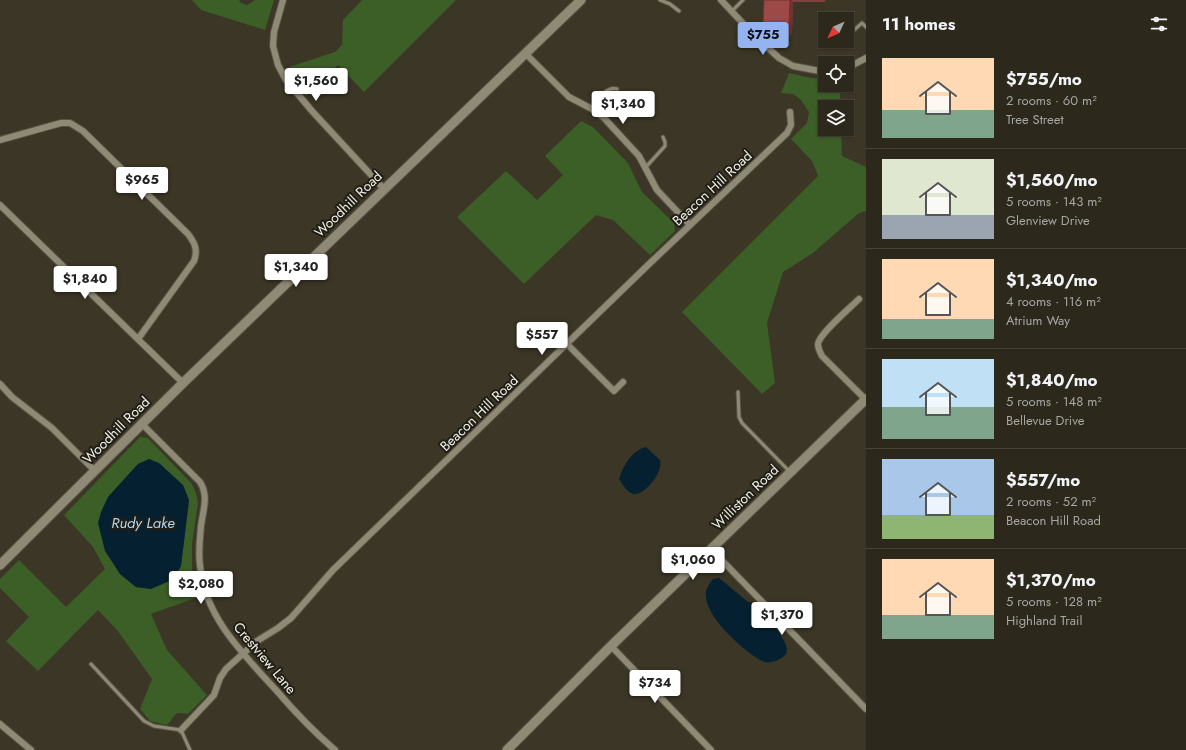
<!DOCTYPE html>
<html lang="en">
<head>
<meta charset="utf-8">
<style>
  body { margin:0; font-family:Jost,sans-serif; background:#343025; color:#f1f3f6; height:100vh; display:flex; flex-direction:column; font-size:15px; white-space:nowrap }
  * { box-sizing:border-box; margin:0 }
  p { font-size:13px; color:#a6a6a3 }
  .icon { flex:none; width:22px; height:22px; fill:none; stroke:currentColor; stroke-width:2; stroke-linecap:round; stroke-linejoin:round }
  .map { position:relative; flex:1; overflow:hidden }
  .sheet { display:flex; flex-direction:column; background:#2c281c; width:320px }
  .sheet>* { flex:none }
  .needle { width:26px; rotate:226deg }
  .buttons { position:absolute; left:818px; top:12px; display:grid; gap:8px }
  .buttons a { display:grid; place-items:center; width:36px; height:36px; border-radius:0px; background:#2c281c; box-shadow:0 1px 3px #0004,0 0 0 1px #48443b; font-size:20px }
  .price { position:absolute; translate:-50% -34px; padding:0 9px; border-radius:4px; background:#fff; color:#222; font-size:13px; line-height:26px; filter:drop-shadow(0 1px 2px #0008) }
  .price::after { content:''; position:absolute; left:50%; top:24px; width:12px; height:9px; margin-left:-6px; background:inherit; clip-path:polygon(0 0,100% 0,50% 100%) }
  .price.on { background:#95b2f1; color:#111 }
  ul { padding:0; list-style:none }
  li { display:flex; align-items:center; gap:12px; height:100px; padding:0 16px }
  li+li { border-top:1px solid #48443b }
  li span { display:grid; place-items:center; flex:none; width:112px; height:80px; border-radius:0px; color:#555 }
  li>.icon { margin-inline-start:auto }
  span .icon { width:48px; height:48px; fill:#fffc; stroke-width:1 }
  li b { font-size:17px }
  h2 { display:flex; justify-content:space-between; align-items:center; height:48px; padding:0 16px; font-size:17px }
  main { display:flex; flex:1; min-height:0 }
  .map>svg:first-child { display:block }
</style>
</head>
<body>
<main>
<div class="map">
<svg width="866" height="750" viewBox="0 0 866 750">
  <rect width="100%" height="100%" fill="#3b3625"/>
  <!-- green -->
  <path fill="#3c5e27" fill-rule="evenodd" d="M192,0H239L241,3L247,5L255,0H274L265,30L201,10Z
    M362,0H456L364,92L338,65L306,96L294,81L289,67L335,52L342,45L343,20Z
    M789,73L811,78L825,79V85H840V107H825V129H841L842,156L866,167V211L859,213L813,253L783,272L767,323L775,383L762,394L682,312L818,176L812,161L791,139L807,123L809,112L801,100L793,94L781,93Z
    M581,121L593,127L628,163L642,192L674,223L675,231L650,255L613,220L596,215L524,284L457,217L506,171L537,200L563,175L545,156Z
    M140,437L148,438L192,484L196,493L198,503L192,544V569L198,597L151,614L167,650L207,695L188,714C185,714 183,713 180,713C173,713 172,721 167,725L150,721L140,709L152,679L117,630L98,610L38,671L6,641L29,617L0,588V579L19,560L66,607L105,569L93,547L64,515ZM149,460L189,500L181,566L151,589L136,587L120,574L108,497L138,464Z"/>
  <!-- water -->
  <path fill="#052131" d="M646,447L660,460C664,473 641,500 631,493C626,491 622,483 619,479C624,465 631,451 646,447Z
    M149,459L159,463L183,485L189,500L181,566L174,579L151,589L136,587L120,574L105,551L98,523L101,512L108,497L138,464Z
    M719,578L748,602L755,603C761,611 784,637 786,645C787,647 787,651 786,654C783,659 770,664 764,662C745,653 702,615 706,592C706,588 711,582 713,579Z"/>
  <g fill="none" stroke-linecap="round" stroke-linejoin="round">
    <defs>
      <path id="lane" d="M660,0L670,4L679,11
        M732,11L743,0
        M847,34L852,32L862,23L866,27
        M825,42L828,41
        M591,108C598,100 606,86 617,89
        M645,168L665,146V142L663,137
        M738,392L739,417L742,423L789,471
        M91,664L144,721L154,726L181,730L190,750"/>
      <path id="street" d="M283,0L274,32L273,46L278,65L286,80L312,111L384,189
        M721,0L752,33L779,58L793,66L825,72
        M525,53L569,97L594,110L604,118L639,156L657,190L690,225
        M847,68L866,58
        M0,140L61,123H70L83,131L188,234C195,243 198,250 194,261L138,339
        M0,205L183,383
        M859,299C851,307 819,334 818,344C818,349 820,352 822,356L865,399
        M567,344L614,391L623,382
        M0,384L12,397L52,428L94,470
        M142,424L200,482C209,496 203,510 201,526C200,539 198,552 200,565C204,616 243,654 276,690C294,711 314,732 335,750
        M711,549L866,709
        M611,646L711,750
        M0,724L31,750
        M181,730L214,695L220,678L226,669L257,641L278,628L291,618L333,570L647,266L787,133L791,125L790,112"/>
      <path id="secondary" d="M0,565L183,383L581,0
        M507,750L611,646L866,399"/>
    </defs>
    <!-- lane casing -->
    <use href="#lane" stroke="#585445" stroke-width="5"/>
    <!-- street casing -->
    <use href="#street" stroke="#585445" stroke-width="8"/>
    <!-- secondary casing -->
    <use href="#secondary" stroke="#585445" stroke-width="11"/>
    <!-- lane -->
    <use href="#lane" stroke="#8f8a76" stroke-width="3"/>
    <!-- street -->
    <use href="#street" stroke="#8f8a76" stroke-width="6"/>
    <!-- secondary -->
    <use href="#secondary" stroke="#8f8a76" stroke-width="9"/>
  </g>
  <!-- wall -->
  <path fill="#873f3d" d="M764,0H826L824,2H793L792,33L779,46L766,32L763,24Z"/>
  <!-- shaded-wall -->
  <path fill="#6e3332" d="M790,0H792L793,2L792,33L779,46L776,37Z"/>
  <!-- building -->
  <path fill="#9d4947" stroke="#6e3332" d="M764,0H790L789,25L776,37L763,24Z"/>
  <g text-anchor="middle" stroke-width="4" stroke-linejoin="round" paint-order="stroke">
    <!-- street labels -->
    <g font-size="14" fill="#f2efe4" stroke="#201e16">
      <text transform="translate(712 188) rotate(-43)" y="5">Beacon Hill Road</text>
      <text transform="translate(348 204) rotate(-44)" y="5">Woodhill Road</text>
      <text transform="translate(479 413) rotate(-44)" y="5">Beacon Hill Road</text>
      <text transform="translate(116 430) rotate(-45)" y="5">Woodhill Road</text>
      <text transform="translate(745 497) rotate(-44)" y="5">Williston Road</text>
      <text transform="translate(265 658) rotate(50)" y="5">Crestview Lane</text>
    </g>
    <!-- water labels -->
    <g font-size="15" font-style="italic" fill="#add5f1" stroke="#201e16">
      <text x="143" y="528">Rudy Lake</text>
    </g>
  </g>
</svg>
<div class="buttons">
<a><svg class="needle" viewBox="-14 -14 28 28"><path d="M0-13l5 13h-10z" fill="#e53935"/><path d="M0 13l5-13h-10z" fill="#a6a6a3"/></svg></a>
<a><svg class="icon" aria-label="locate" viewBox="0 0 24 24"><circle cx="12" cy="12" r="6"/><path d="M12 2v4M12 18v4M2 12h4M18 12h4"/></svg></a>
<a><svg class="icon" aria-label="layers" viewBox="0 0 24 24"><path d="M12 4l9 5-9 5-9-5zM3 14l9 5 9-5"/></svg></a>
</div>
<b class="price on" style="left:763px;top:56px">$755</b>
<b class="price" style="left:316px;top:102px">$1,560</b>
<b class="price" style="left:623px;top:125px">$1,340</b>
<b class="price" style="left:142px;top:201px">$965</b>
<b class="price" style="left:296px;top:288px">$1,340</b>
<b class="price" style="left:85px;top:300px">$1,840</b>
<b class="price" style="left:542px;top:356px">$557</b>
<b class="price" style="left:693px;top:581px">$1,060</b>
<b class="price" style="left:201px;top:605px">$2,080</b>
<b class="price" style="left:782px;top:636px">$1,370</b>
<b class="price" style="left:655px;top:704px">$734</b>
</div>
<section class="sheet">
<h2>11 homes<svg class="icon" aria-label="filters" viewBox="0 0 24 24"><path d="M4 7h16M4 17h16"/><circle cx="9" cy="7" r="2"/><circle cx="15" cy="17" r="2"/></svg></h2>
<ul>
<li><span style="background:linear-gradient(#ffd9b3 65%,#7fa58c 0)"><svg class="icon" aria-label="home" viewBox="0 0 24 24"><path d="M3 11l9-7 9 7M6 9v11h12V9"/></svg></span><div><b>$755/mo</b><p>2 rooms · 60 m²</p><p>Tree Street</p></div></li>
<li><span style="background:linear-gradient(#dfe7d0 70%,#9aa5b1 0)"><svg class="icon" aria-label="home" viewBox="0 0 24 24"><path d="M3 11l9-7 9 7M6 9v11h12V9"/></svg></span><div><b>$1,560/mo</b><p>5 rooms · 143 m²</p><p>Glenview Drive</p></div></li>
<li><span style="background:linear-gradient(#ffd9b3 75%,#7fa58c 0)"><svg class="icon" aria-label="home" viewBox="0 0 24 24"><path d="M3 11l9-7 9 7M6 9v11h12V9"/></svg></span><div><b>$1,340/mo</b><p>4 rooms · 116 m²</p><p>Atrium Way</p></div></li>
<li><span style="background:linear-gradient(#bfe0f5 60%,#7fa58c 0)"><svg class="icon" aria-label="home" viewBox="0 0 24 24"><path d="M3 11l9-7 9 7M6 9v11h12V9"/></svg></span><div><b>$1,840/mo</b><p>5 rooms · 148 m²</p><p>Bellevue Drive</p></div></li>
<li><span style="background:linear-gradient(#a9c7e8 70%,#8fb573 0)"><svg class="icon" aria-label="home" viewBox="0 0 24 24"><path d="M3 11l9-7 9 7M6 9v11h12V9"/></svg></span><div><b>$557/mo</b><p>2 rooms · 52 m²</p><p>Beacon Hill Road</p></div></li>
<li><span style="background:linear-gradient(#ffd9b3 70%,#7fa58c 0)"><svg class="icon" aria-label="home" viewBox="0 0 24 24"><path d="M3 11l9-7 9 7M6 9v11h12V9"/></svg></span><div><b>$1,370/mo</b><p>5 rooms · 128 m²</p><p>Highland Trail</p></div></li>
</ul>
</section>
</main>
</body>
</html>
